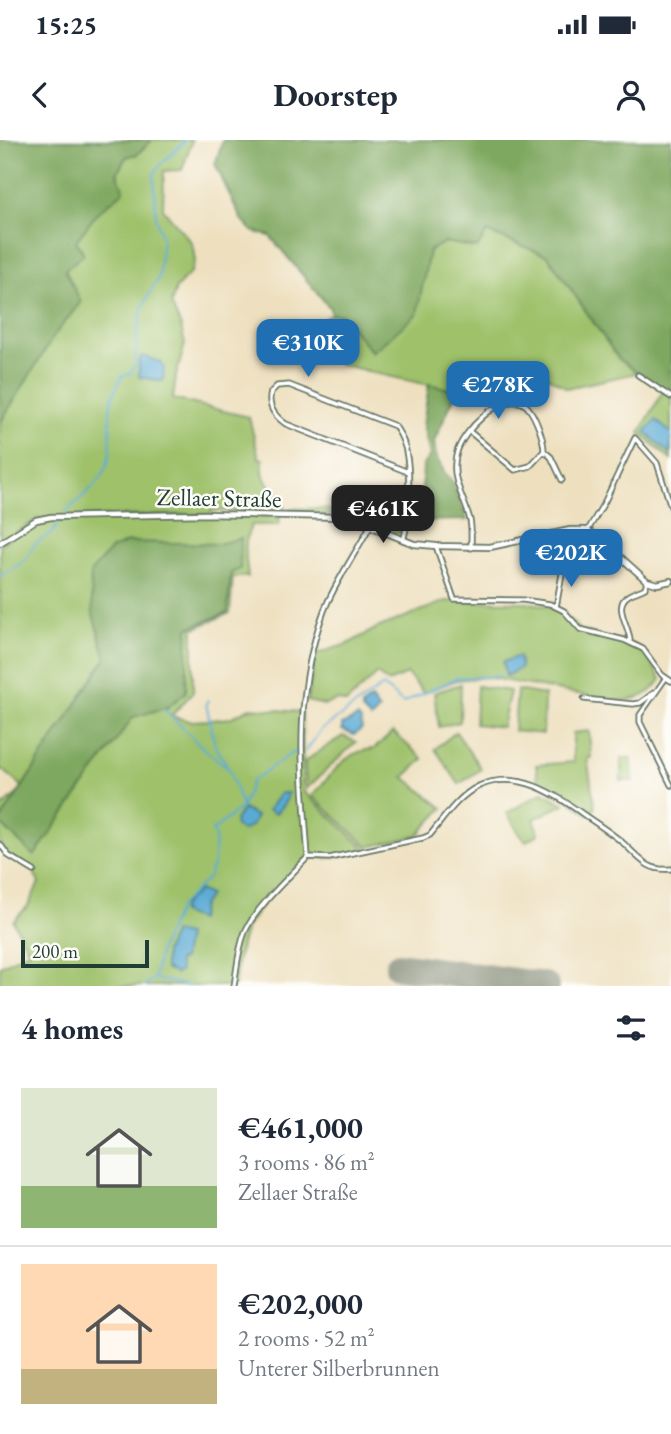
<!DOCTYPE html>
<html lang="en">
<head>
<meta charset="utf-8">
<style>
  body { margin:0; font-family:"EB Garamond",serif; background:#f2f2f3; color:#1f2937; height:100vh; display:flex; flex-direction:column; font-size:26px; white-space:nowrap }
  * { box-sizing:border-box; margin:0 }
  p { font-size:23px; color:#747a83 }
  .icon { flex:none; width:38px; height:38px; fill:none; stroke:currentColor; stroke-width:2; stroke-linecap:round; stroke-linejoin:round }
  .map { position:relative; height:846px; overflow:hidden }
  .details { display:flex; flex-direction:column; background:#fff; flex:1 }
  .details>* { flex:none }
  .scale { position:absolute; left:21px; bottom:18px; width:128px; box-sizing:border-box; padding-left:7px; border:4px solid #1f3d34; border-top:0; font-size:19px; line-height:24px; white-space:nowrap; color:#1f3d34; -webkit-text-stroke:5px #fdfcf7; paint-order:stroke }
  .price { position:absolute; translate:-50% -60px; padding:0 16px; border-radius:14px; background:#1f6fb2; color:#fff; font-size:23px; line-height:46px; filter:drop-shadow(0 2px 4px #0008) }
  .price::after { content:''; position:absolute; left:50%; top:42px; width:21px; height:16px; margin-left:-10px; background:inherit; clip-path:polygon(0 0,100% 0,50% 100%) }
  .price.active { background:#222; color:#fff }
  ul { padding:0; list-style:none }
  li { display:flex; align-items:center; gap:21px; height:175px; padding:0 21px }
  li+li { border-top:2px solid #e0e1e3 }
  li span { display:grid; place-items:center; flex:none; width:196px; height:140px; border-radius:0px; color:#555 }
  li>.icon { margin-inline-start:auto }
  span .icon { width:84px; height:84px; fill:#fffc; stroke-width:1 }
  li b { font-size:30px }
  h2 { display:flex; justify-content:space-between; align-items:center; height:84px; padding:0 21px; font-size:30px }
  .status { display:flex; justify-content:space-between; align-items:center; height:49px; padding:0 35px; background:#fff; direction:ltr }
  .status svg { height:19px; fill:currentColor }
  header { display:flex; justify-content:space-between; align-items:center; height:91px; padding:0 21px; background:#fff; font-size:32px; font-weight:700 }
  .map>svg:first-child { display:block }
</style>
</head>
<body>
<div class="status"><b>15:25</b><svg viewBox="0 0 49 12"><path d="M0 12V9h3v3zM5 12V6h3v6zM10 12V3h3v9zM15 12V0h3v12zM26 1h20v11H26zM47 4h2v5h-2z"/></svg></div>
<header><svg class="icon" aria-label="back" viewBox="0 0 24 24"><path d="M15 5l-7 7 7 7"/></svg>Doorstep<svg class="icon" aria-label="person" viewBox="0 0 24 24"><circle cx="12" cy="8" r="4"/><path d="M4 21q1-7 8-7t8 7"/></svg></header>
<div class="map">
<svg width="671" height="846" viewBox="0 0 671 846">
  <rect width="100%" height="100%" fill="#fdfcf7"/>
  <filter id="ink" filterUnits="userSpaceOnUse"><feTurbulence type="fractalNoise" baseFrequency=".0143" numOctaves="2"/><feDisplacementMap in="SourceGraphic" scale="14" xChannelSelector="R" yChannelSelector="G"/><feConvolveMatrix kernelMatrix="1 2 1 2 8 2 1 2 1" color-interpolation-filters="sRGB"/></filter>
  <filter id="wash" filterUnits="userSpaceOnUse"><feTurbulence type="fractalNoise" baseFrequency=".00686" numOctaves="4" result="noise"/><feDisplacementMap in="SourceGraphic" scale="28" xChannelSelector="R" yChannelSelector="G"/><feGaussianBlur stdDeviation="1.57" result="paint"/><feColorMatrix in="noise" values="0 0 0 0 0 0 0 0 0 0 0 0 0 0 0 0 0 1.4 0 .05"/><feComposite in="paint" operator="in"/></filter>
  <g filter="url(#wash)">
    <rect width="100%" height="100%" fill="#eee0bf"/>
    <!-- green -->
    <path fill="#9ec16a" stroke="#5e7f4f" stroke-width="2" d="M152,0H192L182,30L164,31L163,69L192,103L195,120L191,132L176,148L171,164L181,187L185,204L176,236L173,259L249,277L259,318L263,319C260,350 278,345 285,367L282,373L211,371V374L51,377L36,380L0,402V283L55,194L80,162L65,130L82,110L76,101L97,73L123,51L117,34L126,17L137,14Z
      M487,92L548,116L613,211L619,219L637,233L567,248L533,228L522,236V244H500L457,251L383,235L340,224L307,191L331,174H341L372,212L423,137L429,111L445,102L477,108Z
      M663,251L671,256V320L640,293Z
      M290,368L325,369L381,378L388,386L402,391L395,395L337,375L294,374Z
      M210,376L280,377L279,385H252C242,401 246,419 248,437H233L230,473L193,489V552L171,576L190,581L211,580L230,578L250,568L302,572L303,651L368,711L329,718L308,717C290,736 255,768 245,792C238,809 237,828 234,846H0V826L29,811L13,781L28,766L39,743L33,730L9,716L0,704V683L34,716L133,577L168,567L188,488L227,473L231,433L218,404L128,402L93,474L106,518L0,681V669L18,653L22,646L2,629L0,630V405L30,385L58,378Z
      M446,461L523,462L549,466L563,472L579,490L634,505L647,516L661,539C651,557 633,561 615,561L486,537L456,540L424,553L407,534L388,542L377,534L346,563L338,560L324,565L307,561L316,514L348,504L377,488Z
      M461,544L460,582L439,587L434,553Z
      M477,546L510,551L502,587L475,584Z
      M517,550L544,555L543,594L514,591Z
      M589,591L591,618H587L595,668L589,675L552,647L538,641L536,625L573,622V593Z
      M393,592L423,619L404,637L443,668L417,696L368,707L312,656C330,638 345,609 374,609Z
      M456,592L481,629L459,644L435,609Z
      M343,596L356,602L306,649L305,621Z
      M621,618H631L633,641H621Z
      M543,652L564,664L534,679L539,694L526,701L521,696L507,673Z"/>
    <!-- forest -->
    <path fill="#7ea75e" stroke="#4e7249" stroke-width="2" d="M0,0H152L137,14L126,17L117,33L124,51L97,73L76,101L84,114L65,130L81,162L55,194L0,283Z
      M223,0H671V256L619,219L548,116L487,92L477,108L445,102L429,111L417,174L372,212L341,174H331L330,168L270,96L252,91L241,79L215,24Z
      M429,244L457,251L434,301L436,317L446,335L452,341L467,380L421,381L423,325L430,315L423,285Z
      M241,398L240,429L231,433L227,473L188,488L186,552L168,567L133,577L34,716L0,683V681L106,518L93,474L90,433L111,409L128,402L218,404Z"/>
    <!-- water -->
    <path fill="#5aaad4" stroke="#3c7484" stroke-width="2" d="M142,216L161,222L164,229L163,241L139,237V221Z
      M656,280L671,293L670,314L645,292Z
      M519,516L521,528L506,536L503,522Z
      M371,559L379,570L371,579L362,570V566Z
      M358,577L361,581L362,589L354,595L342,590V585Z
      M284,653H288C288,661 280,669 275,674L268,670L280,654Z
      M243,669L256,676L252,685L242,691L236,687L235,680Z
      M199,750L209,755L202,766L199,780L181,773L183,765Z
      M174,792L187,795L183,819L178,821L180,831L176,834L165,829V812Z"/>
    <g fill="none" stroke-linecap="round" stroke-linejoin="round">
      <!-- stream -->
      <path stroke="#5aaad4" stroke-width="2" d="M66,372C77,360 92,350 101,337C115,315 109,296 110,273C110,260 116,247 122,236L130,234L135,226L137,194L143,166L159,137L162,98L156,78L154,35L159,26L186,0
        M0,436L23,422L35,404L53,392L59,383
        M208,560L206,563L215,606L228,627
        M164,569L203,608L229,629L242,666
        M306,611L321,590L383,546L403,563L456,538L502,536
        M155,839L189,846
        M143,846L154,839L160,809L180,766L208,738L214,722L215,694L212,691L242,667L252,641L289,615L298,611"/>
      <!-- runway -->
      <path stroke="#868e7a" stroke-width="28" d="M399,826L545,846"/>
    </g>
  </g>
  <g filter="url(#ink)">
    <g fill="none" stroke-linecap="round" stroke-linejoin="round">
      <defs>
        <path id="minor" d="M638,235L671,257
          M469,291L515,330L530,326L544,311C544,299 533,267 522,263C497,255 463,292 457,312C449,338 464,356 470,380C472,389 471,399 471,408
          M544,311L551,317L562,340
          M588,390L605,361L635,298L657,323L671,367
          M403,400C409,386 410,333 407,317C406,306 401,295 395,286L289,245L277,246L271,252C267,266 274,276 286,284L408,332
          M436,406L454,459L523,460L550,464L564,471L580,489L624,500L643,509L662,535L671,541
          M556,467L564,423
          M630,502C631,487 611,466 629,455C634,452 640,451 645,448L647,441
          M665,539L640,575V582L671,645
          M584,559L633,564L640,563L655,552
          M0,704L9,716L34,731
          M308,717L329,718L423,698L430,695C444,678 458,656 479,646C519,628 556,655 587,677C599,685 611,693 622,702C639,717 647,732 671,729
          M234,846C237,828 238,809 245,792C255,768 290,736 308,717C302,631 293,555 324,471C334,444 356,413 370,386"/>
        <path id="tertiary" d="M0,403L36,380L51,377L205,374L343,377L355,380L414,404L436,406L490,407L570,390H585L596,395L647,441L657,444L671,441"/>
      </defs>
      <!-- minor casing -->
      <use href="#minor" stroke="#677665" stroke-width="7"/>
      <!-- tertiary casing -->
      <use href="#tertiary" stroke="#677665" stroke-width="8"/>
      <!-- minor -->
      <use href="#minor" stroke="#fff" stroke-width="3.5"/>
      <!-- tertiary -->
      <use href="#tertiary" stroke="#fff" stroke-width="4.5"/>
    </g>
  </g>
  <g text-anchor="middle" stroke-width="5" stroke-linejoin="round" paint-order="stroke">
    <!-- street labels -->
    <g font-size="24" fill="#1f3d34" stroke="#fdfcf7">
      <text transform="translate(219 358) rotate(1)" y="8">Zellaer Straße</text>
    </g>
  </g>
</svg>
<div class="scale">200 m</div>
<b class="price" style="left:308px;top:239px">€310K</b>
<b class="price" style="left:498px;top:281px">€278K</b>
<b class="price active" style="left:383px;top:405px">€461K</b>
<b class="price" style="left:571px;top:449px">€202K</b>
</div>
<section class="details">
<h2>4 homes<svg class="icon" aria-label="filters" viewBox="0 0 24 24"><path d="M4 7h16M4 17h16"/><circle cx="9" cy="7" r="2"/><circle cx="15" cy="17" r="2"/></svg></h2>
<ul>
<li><span style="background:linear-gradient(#dfe7d0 70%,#8fb573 0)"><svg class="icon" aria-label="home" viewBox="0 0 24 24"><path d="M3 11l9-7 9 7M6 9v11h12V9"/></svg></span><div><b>€461,000</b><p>3 rooms · 86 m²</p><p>Zellaer Straße</p></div></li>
<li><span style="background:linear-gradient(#ffd9b3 75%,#c2b280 0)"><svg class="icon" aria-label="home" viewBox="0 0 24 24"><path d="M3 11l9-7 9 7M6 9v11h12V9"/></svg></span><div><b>€202,000</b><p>2 rooms · 52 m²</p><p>Unterer Silberbrunnen</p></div></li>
</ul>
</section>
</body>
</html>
